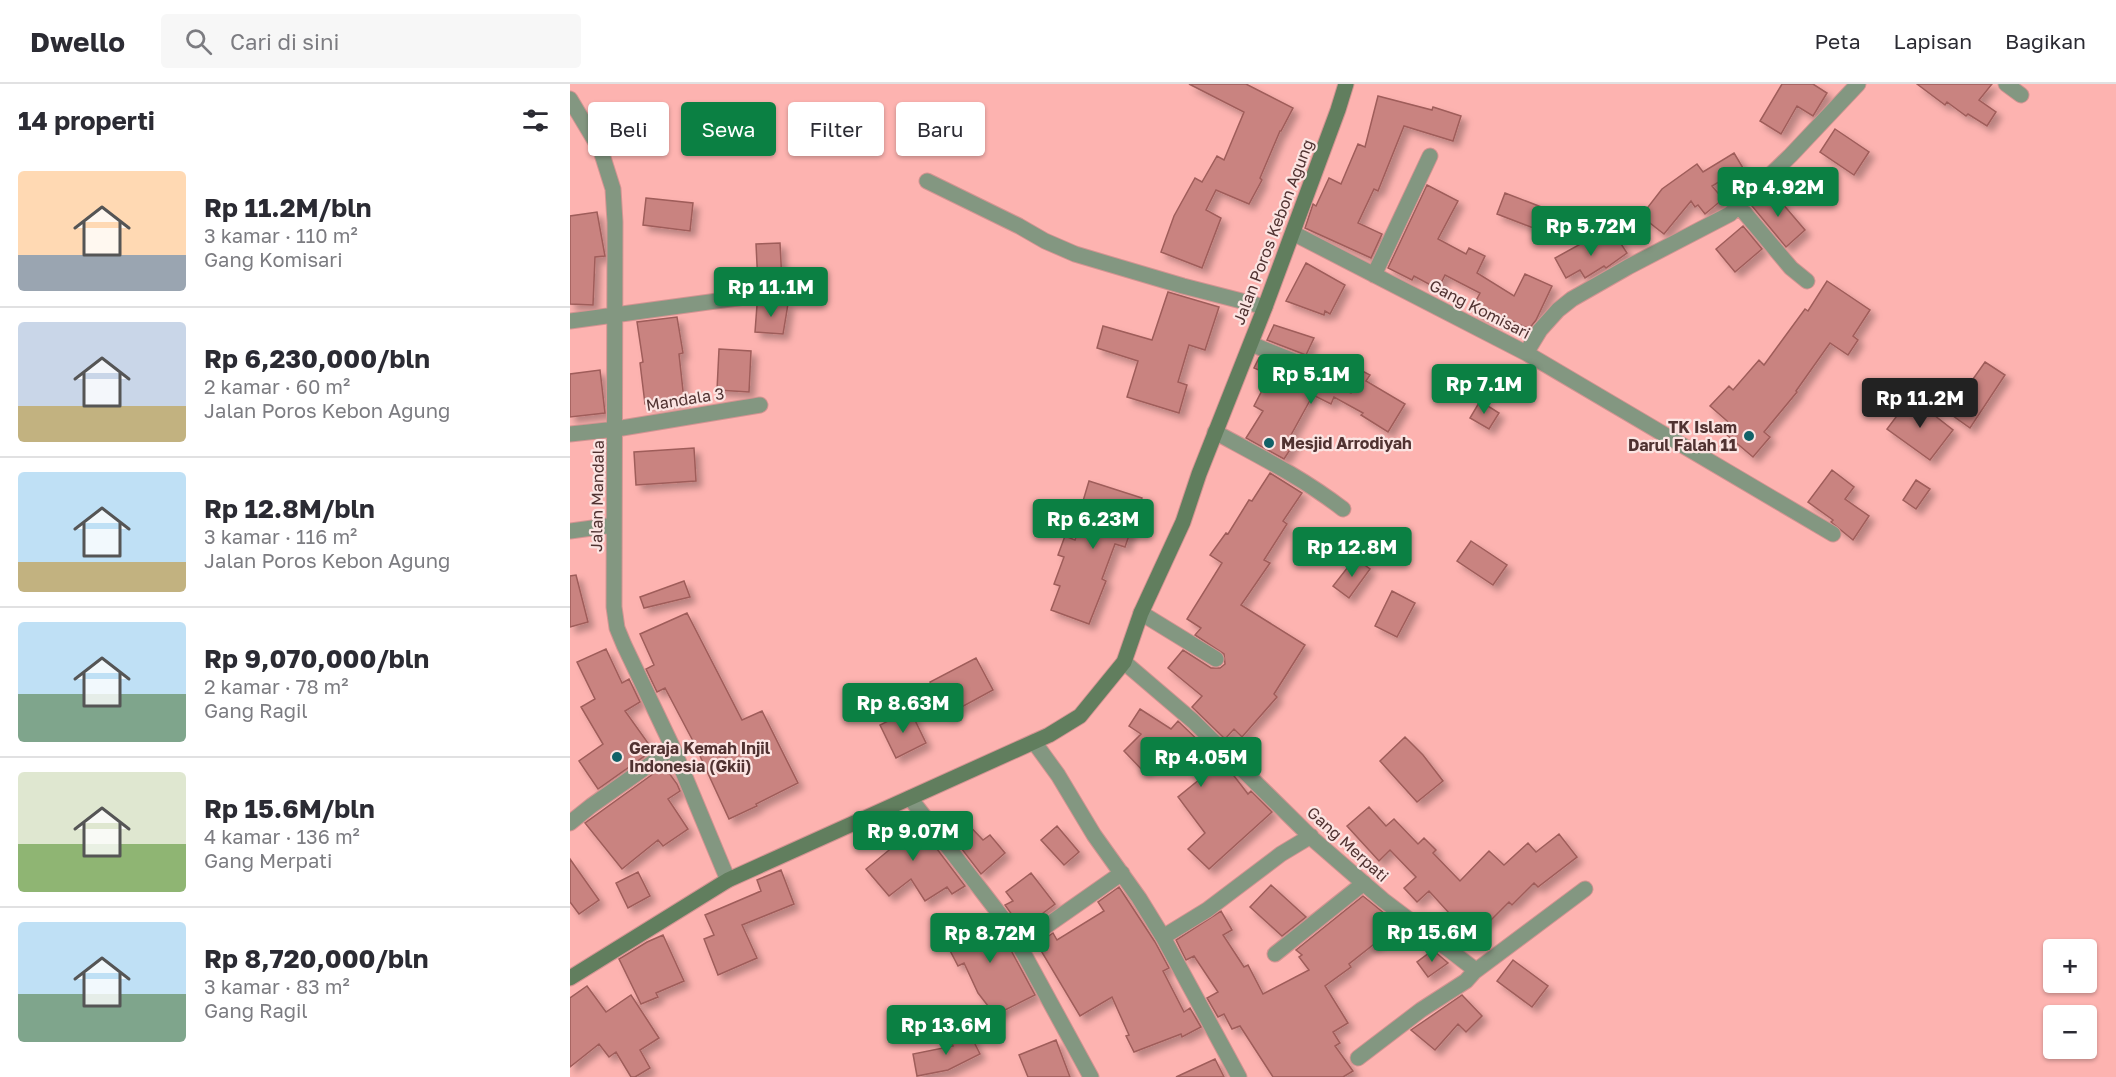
<!DOCTYPE html>
<html lang="id">
<head>
<meta charset="utf-8">
<style>
  body { margin:0; font-family:"Golos Text",sans-serif; background:#f7f7f7; color:#2b2b33; height:100vh; display:flex; flex-direction:column; font-size:22px; white-space:nowrap }
  * { box-sizing:border-box; margin:0 }
  p { font-size:20px; color:#7c7c81 }
  .icon { flex:none; width:33px; height:33px; fill:none; stroke:currentColor; stroke-width:2; stroke-linecap:round; stroke-linejoin:round }
  .map { position:relative; flex:1; overflow:hidden }
  .details { display:flex; flex-direction:column; background:#fff; width:570px }
  .details>* { flex:none }
  .top-card { position:absolute; left:18px; top:18px; width:570px; height:54px; display:flex; gap:12px }
  .controls { position:absolute; left:1473px; top:855px; display:grid; gap:12px }
  .controls a { display:grid; place-items:center; width:54px; height:54px; border-radius:6px; background:#fff; box-shadow:0 2px 4px #0004; font-size:30px }
  .price { position:absolute; translate:-50% -51px; padding:0 14px; border-radius:6px; background:#0b8043; color:#fff; font-size:20px; line-height:39px; filter:drop-shadow(0 2px 3px #0008) }
  .price::after { content:''; position:absolute; left:50%; top:36px; width:18px; height:14px; margin-left:-9px; background:inherit; clip-path:polygon(0 0,100% 0,50% 100%) }
  .price.active { background:#222; color:#fff }
  ul { padding:0; list-style:none }
  li { display:flex; align-items:center; gap:18px; height:150px; padding:0 18px }
  li+li { border-top:2px solid #e1e1e2 }
  li span { display:grid; place-items:center; flex:none; width:168px; height:120px; border-radius:6px; color:#555 }
  li>.icon { margin-inline-start:auto }
  span .icon { width:72px; height:72px; fill:#fffc; stroke-width:1 }
  li b { font-size:26px }
  h2 { display:flex; justify-content:space-between; align-items:center; height:72px; padding:0 18px; font-size:26px }
  .pill { padding:0 21px; border-radius:6px; background:#fff; box-shadow:0 2px 4px #0004; font-size:21px; line-height:54px }
  .pill.active { background:#0b8043; color:#fff }
  header { display:flex; align-items:center; gap:36px; box-sizing:border-box; height:84px; padding:0 30px; background:#fff; border-bottom:2px solid #e1e1e2 }
  header strong { font-size:28px }
  nav { display:flex; gap:33px; margin-inline-start:auto; font-size:21px }
  .search { width:420px; height:54px; background:#f7f7f7; display:flex; align-items:center; gap:15px; box-sizing:border-box; padding:0 21px; border-radius:6px; color:#7c7c81; font-size:22px }
  main { display:flex; flex:1; min-height:0 }
  .map>svg:first-child { display:block }
</style>
</head>
<body>
<header>
<strong>Dwello</strong>
<div class="search"><svg class="icon" aria-label="search" viewBox="0 0 24 24"><circle cx="10" cy="10" r="6"/><path d="M15 15l6 6"/></svg>Cari di sini</div>
<nav><a>Peta</a><a>Lapisan</a><a>Bagikan</a></nav>
</header>
<main>
<section class="details">
<h2>14 properti<svg class="icon" aria-label="filters" viewBox="0 0 24 24"><path d="M4 7h16M4 17h16"/><circle cx="9" cy="7" r="2"/><circle cx="15" cy="17" r="2"/></svg></h2>
<ul>
<li><span style="background:linear-gradient(#ffd9b3 70%,#9aa5b1 0)"><svg class="icon" aria-label="home" viewBox="0 0 24 24"><path d="M3 11l9-7 9 7M6 9v11h12V9"/></svg></span><div><b>Rp 11.2M/bln</b><p>3 kamar · 110 m²</p><p>Gang Komisari</p></div></li>
<li><span style="background:linear-gradient(#c9d6e8 70%,#c2b280 0)"><svg class="icon" aria-label="home" viewBox="0 0 24 24"><path d="M3 11l9-7 9 7M6 9v11h12V9"/></svg></span><div><b>Rp 6,230,000/bln</b><p>2 kamar · 60 m²</p><p>Jalan Poros Kebon Agung</p></div></li>
<li><span style="background:linear-gradient(#bfe0f5 75%,#c2b280 0)"><svg class="icon" aria-label="home" viewBox="0 0 24 24"><path d="M3 11l9-7 9 7M6 9v11h12V9"/></svg></span><div><b>Rp 12.8M/bln</b><p>3 kamar · 116 m²</p><p>Jalan Poros Kebon Agung</p></div></li>
<li><span style="background:linear-gradient(#bfe0f5 60%,#7fa58c 0)"><svg class="icon" aria-label="home" viewBox="0 0 24 24"><path d="M3 11l9-7 9 7M6 9v11h12V9"/></svg></span><div><b>Rp 9,070,000/bln</b><p>2 kamar · 78 m²</p><p>Gang Ragil</p></div></li>
<li><span style="background:linear-gradient(#dfe7d0 60%,#8fb573 0)"><svg class="icon" aria-label="home" viewBox="0 0 24 24"><path d="M3 11l9-7 9 7M6 9v11h12V9"/></svg></span><div><b>Rp 15.6M/bln</b><p>4 kamar · 136 m²</p><p>Gang Merpati</p></div></li>
<li><span style="background:linear-gradient(#bfe0f5 60%,#7fa58c 0)"><svg class="icon" aria-label="home" viewBox="0 0 24 24"><path d="M3 11l9-7 9 7M6 9v11h12V9"/></svg></span><div><b>Rp 8,720,000/bln</b><p>3 kamar · 83 m²</p><p>Gang Ragil</p></div></li>
</ul>
</section>
<div class="map">
<svg width="1546" height="993" viewBox="0 0 1546 993">
  <defs>
    <filter id="shadow"><feDropShadow dx="5.5" dy="5.5" stdDeviation="3" flood-color="#0004"/></filter>
  </defs>
  <rect width="100%" height="100%" fill="#fdb3b0"/>
  <!-- building -->
  <path fill="#c98380" stroke="#9f5d5a" stroke-width="1.5" filter="url(#shadow)" d="M619,0H676L723,24L711,47H710L690,94L692,96L679,120L646,106L636,126L651,134L632,184L591,168L604,132L625,94L632,98L647,72L654,76L674,28Z
    M1212,0H1243L1257,9L1243,32L1227,22L1211,50L1190,37Z
    M1347,0H1422L1409,16L1426,28L1417,42L1398,30L1396,32L1377,18L1375,21Z
    M808,12L862,26L863,23L891,32L883,57L834,42L808,107L804,105L788,139L812,150L801,174L735,144L743,120L746,122L759,94L771,100L788,60L795,63Z
    M1265,45L1299,68L1284,91L1250,68Z
    M1164,69L1173,84L1142,102L1153,115L1135,130L1128,121L1125,123L1121,117L1094,150L1071,132L1092,105L1127,80L1133,88Z
    M857,101L888,117L868,155L896,170L899,164L915,172L907,189L944,212L955,190L982,202L966,236L959,245L928,230L924,238L901,226L910,209L875,191L868,205L844,192L842,196L818,184Z
    M1200,105L1235,146L1216,163L1182,122Z
    M935,109L974,124L966,145L927,130Z
    M76,114L123,119L120,147L73,141Z
    M27,128L35,172L25,173L23,221L0,220V132Z
    M1173,142L1192,165L1165,188L1146,165Z
    M1044,149L1057,169L1036,184L1034,182L1015,194L1010,186L996,194L985,174L1014,158L1019,166Z
    M210,159L212,198L188,201L186,160Z
    M736,179L775,201L760,230L755,227L754,231L716,217Z
    M1257,197L1300,226L1283,252L1288,256L1278,271L1260,259L1226,307L1227,308L1194,348L1200,353L1183,373L1157,351L1164,343L1140,322L1159,302L1163,306L1189,276L1194,281L1235,225L1238,227Z
    M598,208L649,223L635,266L619,261L608,298L617,301L609,329L557,313L568,277L527,264L533,242L582,256Z
    M213,218V219L218,220L213,250L185,248L187,221Z
    M107,233L113,269L109,270L114,316L75,320L70,279L73,278L67,238Z
    M704,241L744,254L736,271L697,256Z
    M149,265L181,267L179,308L147,306Z
    M689,274L781,309L786,306L789,302L788,293L782,289L785,283L800,291L796,297L835,320L818,348L791,331L793,329L764,313L761,320L743,311L721,351L727,355L714,375L676,354L693,327L684,322L700,291L684,284Z
    M1415,278L1435,291L1400,344L1379,329Z
    M30,286L35,329L0,333V290Z
    M1341,313L1383,346L1360,376L1317,345Z
    M910,317L929,329L919,345L900,334Z
    M124,364L126,397L66,401L64,368Z
    M1262,386L1284,403L1275,415L1299,432L1283,456L1261,438L1263,436L1238,418Z
    M700,389L732,409L713,437L717,440L694,476L700,479L671,521L735,561L704,610L707,613L672,653L664,645L655,655L622,623L632,612L598,584L613,566L641,584H650L655,580L654,570L625,551L631,544L617,535L652,479L640,471L656,449L658,450L679,416L682,417Z
    M1346,396L1360,405L1346,425L1333,416Z
    M519,397L572,414L555,463L545,460L532,495L536,497L519,540L481,526L490,502L484,500L494,473L488,471L495,452L505,456L517,419L513,417Z
    M901,457L937,481L923,501L887,477Z
    M785,474L800,485L779,514L763,502Z
    M6,491L18,538L0,543V492Z
    M114,497L120,513L74,524L70,513Z
    M822,507L845,519L827,553L805,542Z
    M117,529L172,636L192,627L228,699L186,720L187,722L159,735L123,657L95,604L87,608L76,585L84,581L70,550Z
    M36,565L52,599L59,595L70,618L55,627L83,666L28,705L9,677L33,660L11,623L25,615L7,578Z
    M406,574L423,606L377,631L360,598Z
    M570,625L601,645L608,637L661,688L678,710L681,707L702,728L639,785L618,765L635,749L608,713L630,695L597,664L573,687L554,667L571,650L559,642Z
    M340,626L356,659L326,674L310,641Z
    M835,653L853,671L873,697L847,718L810,677Z
    M94,682L107,700L110,707L98,715L118,745L93,762L88,756L52,785L15,739Z
    M799,723L816,742L824,735L848,760L854,754L866,766L863,769L890,797L919,767L934,781L958,759L966,768L989,750L1007,773L968,803L964,799L942,821L939,818L921,836L919,835L900,852L859,807L847,818L834,804L846,793L820,766L809,777L777,742Z
    M339,728L395,802L382,810L377,803L355,817L341,795L319,812L296,785L324,762L313,749Z
    M392,734L413,756L420,751L435,769L411,790L378,747Z
    M487,742L509,768L494,781L471,756Z
    M0,775L29,816L9,830L0,818Z
    M211,786L224,820L172,841L187,874L148,891L134,855L144,851L135,831L191,807L187,796Z
    M68,788L80,812L58,824L46,799Z
    M461,789L485,820L472,830L473,832L457,844L452,836L447,838L435,821L443,817L436,808Z
    M701,801L736,833L712,852L680,823Z
    M549,803L585,858L599,884L593,887L614,928L620,924L631,943L612,953L611,950L564,968L556,952L559,951L542,913L510,932L467,860L483,849L487,856L534,827L528,818Z
    M793,812L820,834L827,842L779,880L781,883L755,902L778,939L763,948L770,959L765,962L783,987L773,993H703L670,942L662,945L654,930L648,933L637,914L648,908L624,872L616,876L606,856L651,827L662,846L653,851L674,883L678,881L693,910L739,886L729,873L732,871L726,866Z
    M417,830L430,846L465,911L425,931L408,909L394,879L388,882L374,855L391,843Z
    M93,851L114,897L86,909L88,913L71,920L49,875L77,858Z
    M863,866L878,879L858,893L847,878Z
    M943,876L978,902L962,923L927,897Z
    M17,902L36,928L61,911L89,954L70,966L80,984L65,993H61L46,968L39,973L29,960L0,983V914Z
    M892,911L912,932L896,948L888,940L865,966L841,946Z
    M399,948L410,970L378,986L347,992L343,970L383,962L381,957Z
    M486,956L500,993H458L449,971Z
    M645,975L654,993H606Z"/>
  <g fill="none" stroke-linecap="round" stroke-linejoin="round">
    <defs>
      <path id="street" d="M1436,0L1451,11
        M0,15L31,67L43,105L45,138L44,523L47,544L54,561L103,664L158,796
        M357,97L449,142L475,157L505,170L613,202L695,223
        M1169,122L1221,184L1237,197
        M723,149L956,269L1263,450
        M804,191L860,72
        M0,237L212,208
        M681,260L780,299
        M956,269L970,246L988,226L1002,215L1058,183L1160,130L1221,71L1288,0
        M645,348C689,372 733,394 773,425
        M0,350L46,345L190,321
        M0,447L44,441
        M571,529L646,575
        M554,578L623,637L744,756L813,816L903,884L904,888L896,897L851,926L788,974
        M464,658L488,691L524,751L569,814L593,853L669,993
        M340,714L438,841L521,993
        M0,739L21,722L103,664
        M593,853L637,826L711,770L741,752
        M449,861L552,789
        M705,870L794,799
        M904,888L1015,805"/>
      <path id="secondary" d="M0,894L158,796L479,651L510,632L554,578L571,529L613,438L629,390L695,223L768,26L776,0"/>
    </defs>
    <!-- street casing -->
    <use href="#street" stroke="#d39492" stroke-width="17"/>
    <!-- secondary casing -->
    <use href="#secondary" stroke="#d39492" stroke-width="17"/>
    <!-- street -->
    <use href="#street" stroke="#839781" stroke-width="15"/>
    <!-- secondary -->
    <use href="#secondary" stroke="#617e5e" stroke-width="15"/>
  </g>
  <!-- markers -->
  <g fill="#126268" stroke="#fbe4e2" stroke-width="2">
    <circle cx="1179" cy="352" r="6"/>
    <circle cx="699" cy="359" r="6"/>
    <circle cx="47" cy="673" r="6"/>
  </g>
  <g text-anchor="middle" stroke-width="4.5" stroke-linejoin="round" paint-order="stroke">
    <!-- street labels -->
    <g font-size="16" fill="#503231" stroke="#fbe4e2">
      <text transform="translate(703 148) rotate(-69)" y="6">Jalan Poros Kebon Agung</text>
      <text transform="translate(910 225) rotate(27)" y="6">Gang Komisari</text>
      <text transform="translate(115 315) rotate(-9)" y="6">Mandala 3</text>
      <text transform="translate(27 412) rotate(-89)" y="6">Jalan Mandala</text>
      <text transform="translate(778 760) rotate(42)" y="6">Gang Merpati</text>
    </g>
    <!-- poi labels -->
    <g font-size="16" font-weight="bold" fill="#503231" stroke="#fbe4e2" text-anchor="start">
      <text x="1167" y="349" text-anchor="end">TK Islam<tspan x="1167" dy="18">Darul Falah 11</tspan></text>
      <text x="711" y="365">Mesjid Arrodiyah</text>
      <text x="59" y="670">Geraja Kemah Injil<tspan x="59" dy="18">Indonesia (Gkii)</tspan></text>
    </g>
  </g>
</svg>
<div class="controls">
<a>+</a>
<a>−</a>
</div>
<b class="price" style="left:1208px;top:134px">Rp 4.92M</b>
<b class="price" style="left:1021px;top:173px">Rp 5.72M</b>
<b class="price" style="left:201px;top:234px">Rp 11.1M</b>
<b class="price" style="left:741px;top:321px">Rp 5.1M</b>
<b class="price" style="left:914px;top:331px">Rp 7.1M</b>
<b class="price active" style="left:1350px;top:345px">Rp 11.2M</b>
<b class="price" style="left:523px;top:466px">Rp 6.23M</b>
<b class="price" style="left:782px;top:494px">Rp 12.8M</b>
<b class="price" style="left:333px;top:650px">Rp 8.63M</b>
<b class="price" style="left:631px;top:704px">Rp 4.05M</b>
<b class="price" style="left:343px;top:778px">Rp 9.07M</b>
<b class="price" style="left:862px;top:879px">Rp 15.6M</b>
<b class="price" style="left:420px;top:880px">Rp 8.72M</b>
<b class="price" style="left:376px;top:972px">Rp 13.6M</b>
<div class="top-card">
<a class="pill">Beli</a>
<a class="pill active">Sewa</a>
<a class="pill">Filter</a>
<a class="pill">Baru</a>
</div>
</div>
</main>
</body>
</html>
